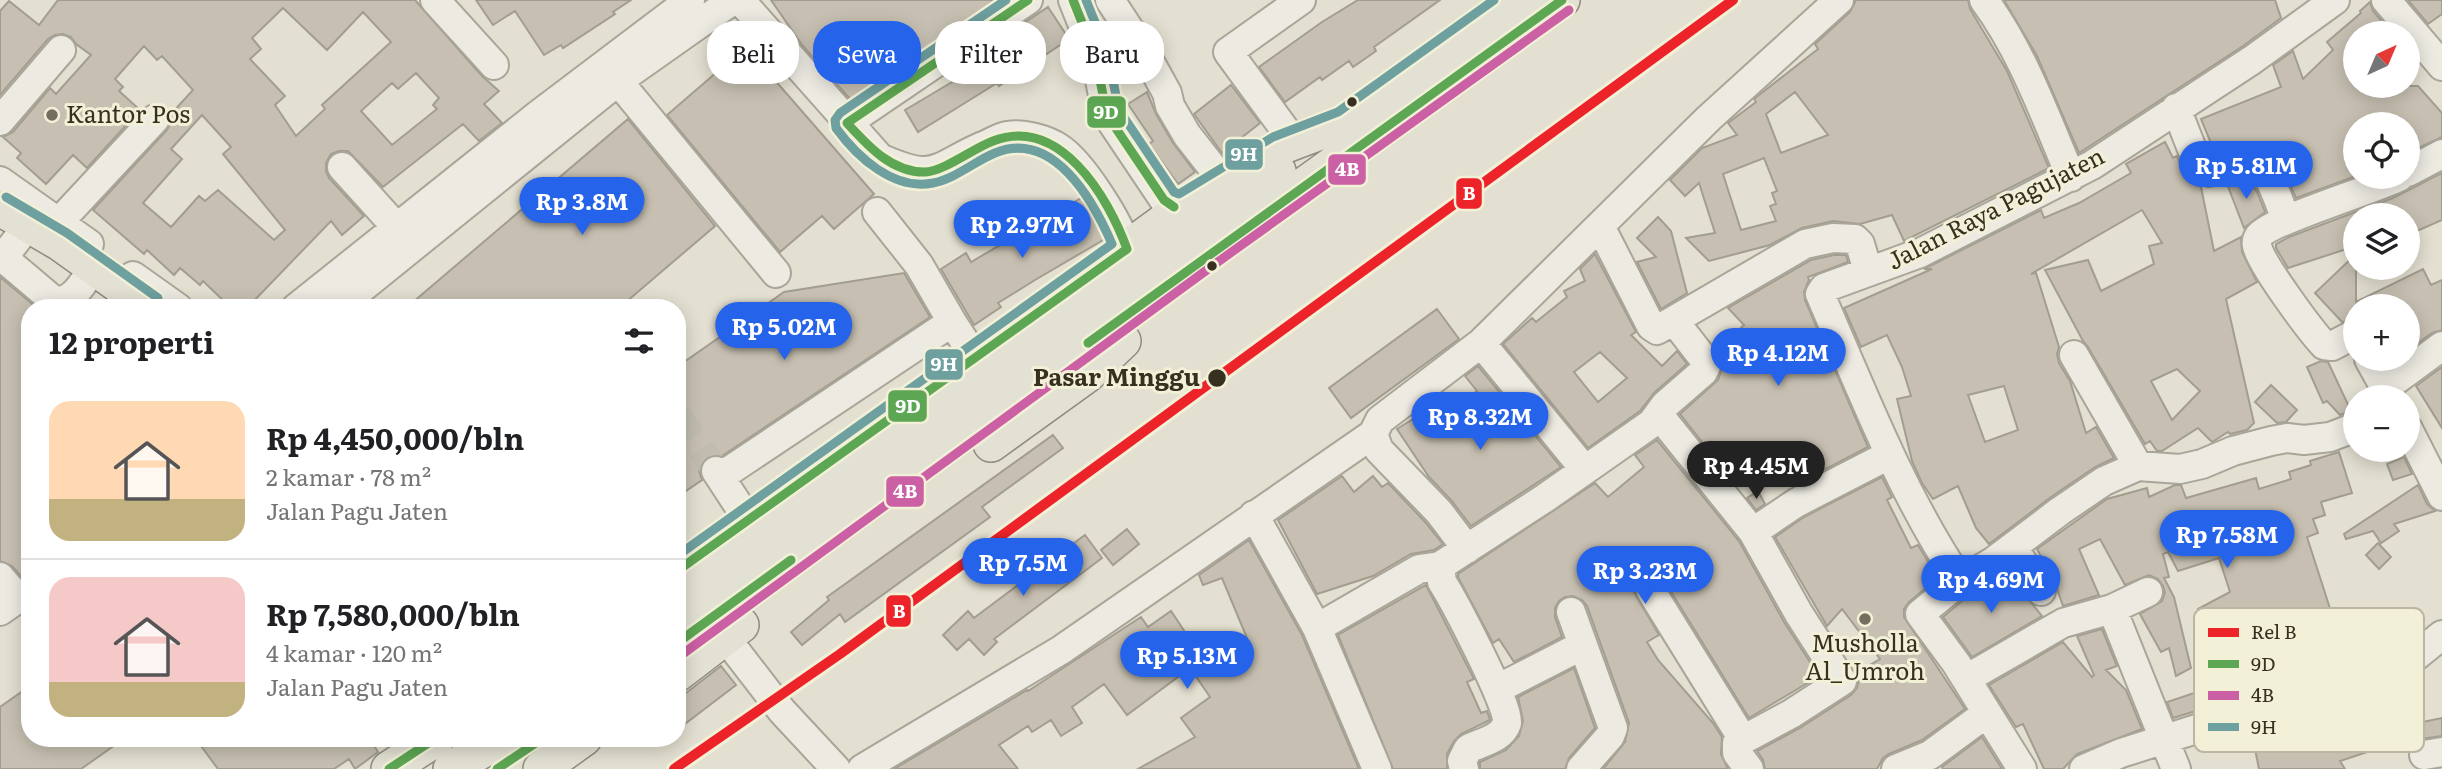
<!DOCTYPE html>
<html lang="id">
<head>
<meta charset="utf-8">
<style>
  body { margin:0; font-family:Literata,serif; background:#f6f6f6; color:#202124; height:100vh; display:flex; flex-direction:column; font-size:26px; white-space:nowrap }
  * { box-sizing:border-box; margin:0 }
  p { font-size:23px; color:#757577 }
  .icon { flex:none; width:38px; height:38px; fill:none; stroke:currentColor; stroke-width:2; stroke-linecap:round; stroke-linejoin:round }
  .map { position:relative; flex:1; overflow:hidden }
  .side { position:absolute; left:21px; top:299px; width:665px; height:448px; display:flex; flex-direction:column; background:#fff; border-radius:28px; box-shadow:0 4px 18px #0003 }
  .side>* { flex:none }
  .top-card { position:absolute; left:707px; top:21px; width:665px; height:63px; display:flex; gap:14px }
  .needle { width:46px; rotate:44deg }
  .buttons { position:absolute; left:2343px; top:21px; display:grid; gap:14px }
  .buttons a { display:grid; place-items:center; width:77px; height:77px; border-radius:50%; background:#fff; box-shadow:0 4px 18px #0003; font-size:35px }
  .price { position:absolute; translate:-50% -60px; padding:0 16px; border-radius:24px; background:#2563eb; color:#fff; font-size:23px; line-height:46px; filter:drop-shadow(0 2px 4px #0008) }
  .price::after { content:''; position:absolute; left:50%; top:42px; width:21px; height:16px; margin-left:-10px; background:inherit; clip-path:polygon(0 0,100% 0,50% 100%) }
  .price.selected { background:#222; color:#fff }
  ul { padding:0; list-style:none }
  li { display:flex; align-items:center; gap:21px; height:175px; padding:0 28px }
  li+li { border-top:2px solid #e0e0e0 }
  li span { display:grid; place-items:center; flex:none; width:196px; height:140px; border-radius:21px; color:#555 }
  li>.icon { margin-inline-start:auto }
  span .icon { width:84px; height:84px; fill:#fffc; stroke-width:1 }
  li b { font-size:30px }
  h2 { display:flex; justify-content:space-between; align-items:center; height:84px; padding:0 28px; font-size:30px }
  .pill { padding:0 24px; border-radius:28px; background:#fff; box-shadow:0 4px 18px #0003; font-size:24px; line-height:63px }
  .pill.selected { background:#2563eb; color:#fff }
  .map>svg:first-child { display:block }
</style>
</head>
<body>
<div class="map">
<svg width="2442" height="769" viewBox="0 0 2442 769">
  <rect width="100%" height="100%" fill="#e3e0d1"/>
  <!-- building -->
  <path fill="#c7c0b2" stroke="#a39d90" stroke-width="2" fill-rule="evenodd" d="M58,0H415L482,76L499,91L484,104L502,123L479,141L463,124L383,187L348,151H339L331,154L326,163V171L329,178L364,216L342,235L331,221L247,308H231L203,281L200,285L180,268L174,275L147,250L144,254L93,210L167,130L171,122V114L193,90L162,56L157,60L144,46L115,79L123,87L119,91L140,110L87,168L73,155L46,184L17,158L21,153L3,137L13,132L50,88L56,94L91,55L76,44L71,37L63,34L55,35L48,39L0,95V11L9,1L39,25ZM283,8L327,50L363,12L391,42L322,105L325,109L296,136L275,105L285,96L250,59L261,49L252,38ZM416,73L439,98L433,105L437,109L392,145L361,111L392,83L398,89ZM202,115L231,147L223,154L285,230L274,240L218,190L205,201L199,196L171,227L143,203L182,159L171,149Z
    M476,0H631L613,12L615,14L563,48L561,45L544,55L515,11L493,25Z
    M771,0H995L851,100L802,45Z
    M1358,0H1440L1374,47L1376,51L1353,67L1349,61L1322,80L1320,77L1285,102L1259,67L1322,22Z
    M1856,0H1968L1970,9L2007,71L2049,168L1904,241L1892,215L1860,224L1833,221L1802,228L1770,245L1709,261L1686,238L1715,233L1699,183L1685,196L1670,180L1702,148L1737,135L1728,123L1756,102L1754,99L1759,95L1818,49L1815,44L1850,12ZM1795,92L1828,135L1781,153L1766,114ZM1764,158L1777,191L1772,193L1776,204L1770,206L1776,221L1741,230L1723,174Z
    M2004,0H2275L2281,18L2243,46L2079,153L2037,56Z
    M2408,0H2442V14L2428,24Z
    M2370,2L2373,11L2392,33H2356V86H2418L2442,113V137L2408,153V124H2356V176L2296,198L2282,167L2264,148L2246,144L2215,153L2201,119L2281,87L2273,65L2293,51L2303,79L2333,50L2327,42L2361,13L2360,11Z
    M1048,7L1069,39L999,86L997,83L918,132L905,110L984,63L978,54Z
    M746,47L874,194L834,229L822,216L780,252L667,115Z
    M1231,85L1260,123L1222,153L1194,114Z
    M1147,92L1156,114L1173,143L1195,172L1178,184L1149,144L1153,141L1128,104Z
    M628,119L715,226L619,308H406Z
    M2165,142L2173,158L2177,156L2184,174L2192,182L2201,187L2214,251L2241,237L2242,252L2257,282L2226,299L2254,423L2247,430L2230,434L2228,432L2212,442L2198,428L2162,451H2157L2150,441L2145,444L2088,347L2083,341L2045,270L2088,260L2101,291L2154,264L2149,246L2162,243L2142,210L2031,274L2036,273L2059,347L2057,354L2059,363L2070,381L2086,433L2096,427L2114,458L2095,467L2051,497L1989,544L1976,528L1958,486L1933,499L1922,483L1912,461L1897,399L1911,396L1902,367L1887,335L1861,347L1844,308L1932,269H1924L2041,210L2044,218L2079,203L2131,173L2126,164ZM2177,369L2200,391L2172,420L2151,381ZM2004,386L2018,430L1985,442L1968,395Z
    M2442,173V220L2408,235V215H2356V246L2288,268L2276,248V244L2289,237L2393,198Z
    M2248,178L2257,192L2265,212L2244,228L2227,184Z
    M1081,198L1105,239L1035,280L998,303L1001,307L974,325L941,269L966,253L971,262Z
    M1658,217L1671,231L1687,293L1661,309L1637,262L1656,257L1637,238Z
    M1595,254L1636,332L1631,335L1662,366L1677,351L1687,364L1654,393L1640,411L1588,448L1503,344L1532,318L1536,322L1567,297L1564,291L1585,281L1580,269ZM1600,352L1627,378L1598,402L1574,372Z
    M2356,254V302L2423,269L2431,285L2442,280V330L2432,333L2408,350V306H2356V320L2342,322L2315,293Z
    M1834,255H1846L1848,262L1808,277L1809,280L1804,292L1805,300L1868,447L1797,484L1788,458L1757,488L1711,442L1706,447L1680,414L1718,380L1723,366L1717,350L1744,325L1728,308L1811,260Z
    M904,273L930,317L722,456L714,455L706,458L701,464L699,471L702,480L677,497V367L784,292Z
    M0,277L37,308H30V574L21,576L12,566L0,561Z
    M1437,309L1459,339L1351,418L1329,388Z
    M2321,361L2328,362L2351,411L2340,415L2327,401L2323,403L2307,367Z
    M1478,366L1561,467L1471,526L1451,500L1429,477L1397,429L1421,414L1430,427L1477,391L1465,376Z
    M2442,367V428L2416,386Z
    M2271,385L2297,410L2286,422L2277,423L2255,402Z
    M1053,435L1063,448L982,507L990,517L845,622L840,614L802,645L791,632L829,600L827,597Z
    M1657,440L1739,541L1784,622L1819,676L1749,718L1665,582L1659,577L1651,574L1642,577L1636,584L1634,592L1659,635L1647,642L1658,660L1713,723L1722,737L1721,754L1728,769H1603L1625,742L1629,723L1587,606L1582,600L1573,596L1565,597L1559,601L1555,608V617L1562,637L1514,662L1499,639L1493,643L1458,577V574L1595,483L1608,497L1644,467L1635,455Z
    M2339,452L2352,493L2321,502L2325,515L2313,519L2318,533L2307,537L2335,624L2341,622L2355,652L2377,645L2381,658L2302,698L2300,690L2291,693L2280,688H2271L2213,706L2208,691L2233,683L2232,680L2292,659L2283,625L2254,638L2252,635L2221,652L2198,609L2230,592L2219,558L2178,571L2168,552L2163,554L2169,577L2164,578L2174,597L2191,668L2176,676L2169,648L2161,652L2140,614L2162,601L2165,593L2163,586L2158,579L2149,575L2125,585L2100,539L2079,549L2099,595L2063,606L2055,583L2037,549L2107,499L2147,488L2149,497L2175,485H2181L2186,498L2256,478L2259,489L2291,479L2289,472L2311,465L2310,461Z
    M2404,457L2412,474L2393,480L2387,464Z
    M1342,476L1354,492L1373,476L1382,487L1388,483L1426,523L1443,544L1434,550L1411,554L1373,576L1317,594L1278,520Z
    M1882,477L1892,497L1887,500L1911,548L1918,545L1938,578L1909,602L1904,609V617L1965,709L1922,740L1889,754L1883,758L1877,769H1765L1763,760L1757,751L1800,728L1851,695L1857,688L1859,680L1873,671L1870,665L1880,659L1842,609L1827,626L1775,537L1804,517Z
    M2418,485L2427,504L2435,511L2394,524L2399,531L2381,543L2373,531L2346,539L2344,534Z
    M1758,491L1765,504L1756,510L1747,498Z
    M1127,529L1139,544L1113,565L1101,550Z
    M1085,535L1102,558L994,639L997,642L984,655L969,639L957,650L943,635L968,611L974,618Z
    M1249,540L1302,635L1359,769H1138L1195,737L1181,718L1210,697L1190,668L1127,715L1104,684L1072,707L1082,723L1061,736L1051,720L1032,732L1028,726L999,745L1018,769H894L1027,690L1028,691L1141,617L1148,627L1171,611L1189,638L1194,634L1211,657L1223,649L1247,638L1222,578L1203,585L1199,575Z
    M2378,543L2391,557L2379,569L2366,555Z
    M2006,572L2042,616L1972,657L1943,617L1968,596L1970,599Z
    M1426,585L1474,679L1467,682L1481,713L1487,711L1490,720L1461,734L1454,741L1447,754V769H1393L1338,635Z
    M2102,629L2117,666L2106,670L2126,690L2142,729L2077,754L2063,769H2044L2023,724L2016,727L1989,685L2063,642L2092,677L2094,675L2077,636Z
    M721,666L736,685L677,730V700Z
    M1574,668L1595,728L1569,758L1565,769H1480V762L1506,750L1519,736L1523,721L1518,697Z
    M30,686V738H125L81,769H0V707Z
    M2395,688L2403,715L2360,732L2367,752L2340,761L2345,769H2259L2255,749L2309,737L2307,733Z
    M2197,692L2202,709L2173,718L2167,702Z
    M2442,718V736L2421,739L2412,744L2408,725Z
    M1982,737L2002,769H1943L1942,767Z
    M211,738H369L378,752L355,769L349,759L334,769H218L201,746Z"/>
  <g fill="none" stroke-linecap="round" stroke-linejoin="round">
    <!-- minor-tunnel -->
    <path stroke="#c1bdae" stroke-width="28" stroke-dasharray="28 14" stroke-linecap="butt" d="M677,415L716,471"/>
    <!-- major-tunnel -->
    <path stroke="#c1bdae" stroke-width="35" stroke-dasharray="35 18" stroke-linecap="butt" d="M523,753L544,738"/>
    <defs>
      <path id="minor" d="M435,0L494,65
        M740,0L880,158C936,183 933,168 983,146C991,143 1000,137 1008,136C1023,133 1047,140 1059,148C1082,163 1120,223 1127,249
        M1073,0L1095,55L1107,115L1164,200L1172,207L1185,206
        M1110,0L1146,55L1167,93L1170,106L1187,135L1223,181
        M1984,0C2023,53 2045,116 2071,177
        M2335,0L2252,60L2092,165L1920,253L1824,288L1820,294C1862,391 1901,493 1960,581L1994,561L2060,511L2104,481L2138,466L2180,469L2202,464L2233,451L2271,441L2287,438L2304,440L2330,437L2356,427
        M2386,0L2442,66
        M618,81L776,273
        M2176,108L2199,167L2209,172L2250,160C2269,164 2279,203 2286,220
        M0,121L61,50
        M847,123L1028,0
        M1294,142L1228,52L1301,0
        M342,167L398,229
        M2408,172L2442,154
        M0,181L89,244
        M877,212L919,265L952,322L976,359
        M59,222L155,119
        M29,224L9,250L8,262L53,300C72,306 84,281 94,267
        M1600,226L1651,326L1657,330L1805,244L1833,238L1855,239L1860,244L1868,271
        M133,276L178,308
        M296,308L538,115L690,0
        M337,308L618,81L733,0
        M2356,338L2351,336L2332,346L2324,345C2310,330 2261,264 2257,246C2256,242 2257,239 2259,236C2269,221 2375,189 2399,177
        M1481,343L1709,118L1839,0
        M2074,355L2138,466
        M2369,359L2385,388
        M2390,397L2385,388L2442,346
        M1659,415L1753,532L1796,503L1889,455
        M2408,429L2442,496
        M716,471L748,520
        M720,477L952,322
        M1254,515L1317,628L1377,769
        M2013,547L2041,591
        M1467,549L1439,512L1379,450L1373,434L1380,420L1481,343L1585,470
        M1440,566L1442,582C1453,599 1511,709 1507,723C1502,739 1481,742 1468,749L1462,761L1464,769
        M0,577L18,598
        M1960,581L1920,614L1956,663L2022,769
        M1651,591L1742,738
        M2112,609L2176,769
        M0,611L30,590
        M1571,612L1613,728L1610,736L1581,769
        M1317,628L1419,569L1440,566L1545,498L1652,423L1665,405L1703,372L1706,366L1703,358L1675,322
        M725,637L782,711L836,769
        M1966,679L2063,623L2112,609L2148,592
        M1497,689L1583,645
        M2424,755L2442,752
        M862,769L1061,650L1373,434
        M1749,769L1737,753V743L1791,714L1842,681L1799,614L1753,532
        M1896,769L1930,755L1987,713
        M2084,769L2121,753L2275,704L2282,706L2291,717L2300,718L2406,664L2442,635"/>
      <path id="major" d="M0,208L60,243L151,308
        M991,444L1088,374L1123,341
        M677,571L976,359L1185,206L1278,148L1344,123L1515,0
        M677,612L1278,171
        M677,643L1208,254L1562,0
        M677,674L741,625
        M389,769L437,738
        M451,769L502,738
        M541,769L584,738"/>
    </defs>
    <!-- minor casing -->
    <use href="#minor" stroke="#a9a599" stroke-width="32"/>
    <!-- major casing -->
    <use href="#major" stroke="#8e8b80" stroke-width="38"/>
    <!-- minor -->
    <use href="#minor" stroke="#eceae1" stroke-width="28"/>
    <!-- major -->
    <use href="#major" stroke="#e3e1d3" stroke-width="35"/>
    <defs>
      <path id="bus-1" d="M1073,0L1095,55L1107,115L1164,200L1174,207
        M1088,343L1562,0
        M677,571L1127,249C1108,197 1060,115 993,141C974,148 944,171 926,172C892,173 868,146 847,123L1028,0
        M677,643L791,560
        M389,769L436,738
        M497,769L543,738"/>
      <path id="bus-2" d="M684,653L1215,264L1569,10"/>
      <path id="bus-3" d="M1086,0L1107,52L1119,110L1174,192L1179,194L1273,137L1338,112L1494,0
        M6,197L67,233L158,298
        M677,556L1112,244C1093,200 1053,129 995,153C975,161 955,179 933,183C894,191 857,157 836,128L835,120L840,113L1006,0"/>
    </defs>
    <!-- bus-1 casing -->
    <use href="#bus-1" stroke="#f3f0d8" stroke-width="14"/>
    <!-- bus-2 casing -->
    <use href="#bus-2" stroke="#f3f0d8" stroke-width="14"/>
    <!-- bus-3 casing -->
    <use href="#bus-3" stroke="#f3f0d8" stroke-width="14"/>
    <!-- bus-1 -->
    <use href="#bus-1" stroke="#5da653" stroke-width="9"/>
    <!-- bus-2 -->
    <use href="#bus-2" stroke="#cb60a4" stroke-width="9"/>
    <!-- bus-3 -->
    <use href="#bus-3" stroke="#6ea09f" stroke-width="9"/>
    <defs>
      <path id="rail-1" d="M674,769L840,654L1733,0"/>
    </defs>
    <!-- rail-1 casing -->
    <use href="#rail-1" stroke="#f3f0d8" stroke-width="16"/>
    <!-- rail-1 -->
    <use href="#rail-1" stroke="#ec2329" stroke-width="10"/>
  </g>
  <!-- markers -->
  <g fill="#373021" stroke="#f3f0d8" stroke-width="2.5">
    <circle cx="1352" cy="102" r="6"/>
    <circle cx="1212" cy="266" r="6"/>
    <circle cx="1217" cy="378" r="10"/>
  </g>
  <g fill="#736e5f" stroke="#f3f0d8" stroke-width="2.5">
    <circle cx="52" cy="115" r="7"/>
    <circle cx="1865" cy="619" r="7"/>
  </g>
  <g text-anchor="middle" stroke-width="6" stroke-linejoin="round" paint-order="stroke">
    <!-- poi labels -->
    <g font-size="24" fill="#373021" stroke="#f3f0d8" text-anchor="start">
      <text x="66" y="123">Kantor Pos</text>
      <text x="1865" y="652" text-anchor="middle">Musholla<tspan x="1865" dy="28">Al_Umroh</tspan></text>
    </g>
    <!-- street labels -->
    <g font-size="24" fill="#373021" stroke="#f3f0d8">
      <text transform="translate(1996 209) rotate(-27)" y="8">Jalan Raya Pagujaten</text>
    </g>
    <!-- stop labels -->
    <g font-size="24" font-weight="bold" fill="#373021" stroke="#f3f0d8" text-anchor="end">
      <text x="1200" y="386">Pasar Minggu</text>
    </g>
  </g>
  <!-- legend -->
  <rect x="2194" y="608" width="230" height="144" rx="10" fill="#f3f0d8" stroke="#bbb6a1" stroke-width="2"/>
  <rect x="2208" y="628" width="31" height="9" fill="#ec2329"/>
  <rect x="2208" y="660" width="31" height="8" fill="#5da653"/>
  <rect x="2208" y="691" width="31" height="9" fill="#cb60a4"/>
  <rect x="2208" y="723" width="31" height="8" fill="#6ea09f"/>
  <g font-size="19" fill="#373021">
    <text x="2251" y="639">Rel B</text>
    <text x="2251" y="671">9D</text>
    <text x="2251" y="702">4B</text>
    <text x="2251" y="734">9H</text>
  </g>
  <g stroke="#f3f0d8" stroke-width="2.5">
    <rect x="1086" y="95" width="41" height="34" rx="7" fill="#5da653"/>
    <rect x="1224" y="138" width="40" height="33" rx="7" fill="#6ea09f"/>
    <rect x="1327" y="153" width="40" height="33" rx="7" fill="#cb60a4"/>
    <rect x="1455" y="177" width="28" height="33" rx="7" fill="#ec2329"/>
    <rect x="924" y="348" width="40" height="33" rx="7" fill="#6ea09f"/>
    <rect x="887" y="389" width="41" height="34" rx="7" fill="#5da653"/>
    <rect x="885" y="475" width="40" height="33" rx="7" fill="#cb60a4"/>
    <rect x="885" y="594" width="27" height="34" rx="7" fill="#ec2329"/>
  </g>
  <g font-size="19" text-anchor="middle" font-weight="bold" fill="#fff">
    <text x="1106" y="119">9D</text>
    <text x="1244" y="161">9H</text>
    <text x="1347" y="176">4B</text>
    <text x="1469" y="200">B</text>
    <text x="944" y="371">9H</text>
    <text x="908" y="413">9D</text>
    <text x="905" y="498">4B</text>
    <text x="899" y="618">B</text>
  </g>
</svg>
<div class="buttons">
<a><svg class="needle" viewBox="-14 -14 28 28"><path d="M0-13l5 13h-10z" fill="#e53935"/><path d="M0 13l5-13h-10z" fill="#757577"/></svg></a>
<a><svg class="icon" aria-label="locate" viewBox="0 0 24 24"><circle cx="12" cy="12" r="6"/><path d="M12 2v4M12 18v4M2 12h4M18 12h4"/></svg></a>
<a><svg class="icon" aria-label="layers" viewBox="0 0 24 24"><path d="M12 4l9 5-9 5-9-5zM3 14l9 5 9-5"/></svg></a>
<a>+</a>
<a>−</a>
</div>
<b class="price" style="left:2246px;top:201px">Rp 5.81M</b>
<b class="price" style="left:582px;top:237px">Rp 3.8M</b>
<b class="price" style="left:1022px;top:260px">Rp 2.97M</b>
<b class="price" style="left:784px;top:362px">Rp 5.02M</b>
<b class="price" style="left:1778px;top:388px">Rp 4.12M</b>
<b class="price" style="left:1480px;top:452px">Rp 8.32M</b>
<b class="price selected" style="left:1756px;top:501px">Rp 4.45M</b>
<b class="price" style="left:2227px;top:570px">Rp 7.58M</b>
<b class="price" style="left:1023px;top:598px">Rp 7.5M</b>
<b class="price" style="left:1645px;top:606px">Rp 3.23M</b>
<b class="price" style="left:1991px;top:615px">Rp 4.69M</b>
<b class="price" style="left:1187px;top:691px">Rp 5.13M</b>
<div class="top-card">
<a class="pill">Beli</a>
<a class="pill selected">Sewa</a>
<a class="pill">Filter</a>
<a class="pill">Baru</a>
</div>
<section class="side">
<h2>12 properti<svg class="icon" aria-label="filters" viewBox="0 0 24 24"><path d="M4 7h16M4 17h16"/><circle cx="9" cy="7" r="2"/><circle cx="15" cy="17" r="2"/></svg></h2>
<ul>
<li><span style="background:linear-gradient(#ffd9b3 70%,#c2b280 0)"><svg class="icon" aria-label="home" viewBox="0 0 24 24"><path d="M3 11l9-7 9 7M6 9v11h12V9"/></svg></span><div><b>Rp 4,450,000/bln</b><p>2 kamar · 78 m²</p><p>Jalan Pagu Jaten</p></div></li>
<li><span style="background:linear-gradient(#f6c9c9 75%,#c2b280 0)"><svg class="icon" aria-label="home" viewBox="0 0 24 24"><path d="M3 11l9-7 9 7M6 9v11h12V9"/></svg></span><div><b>Rp 7,580,000/bln</b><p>4 kamar · 120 m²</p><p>Jalan Pagu Jaten</p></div></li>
</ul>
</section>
</div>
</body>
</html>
